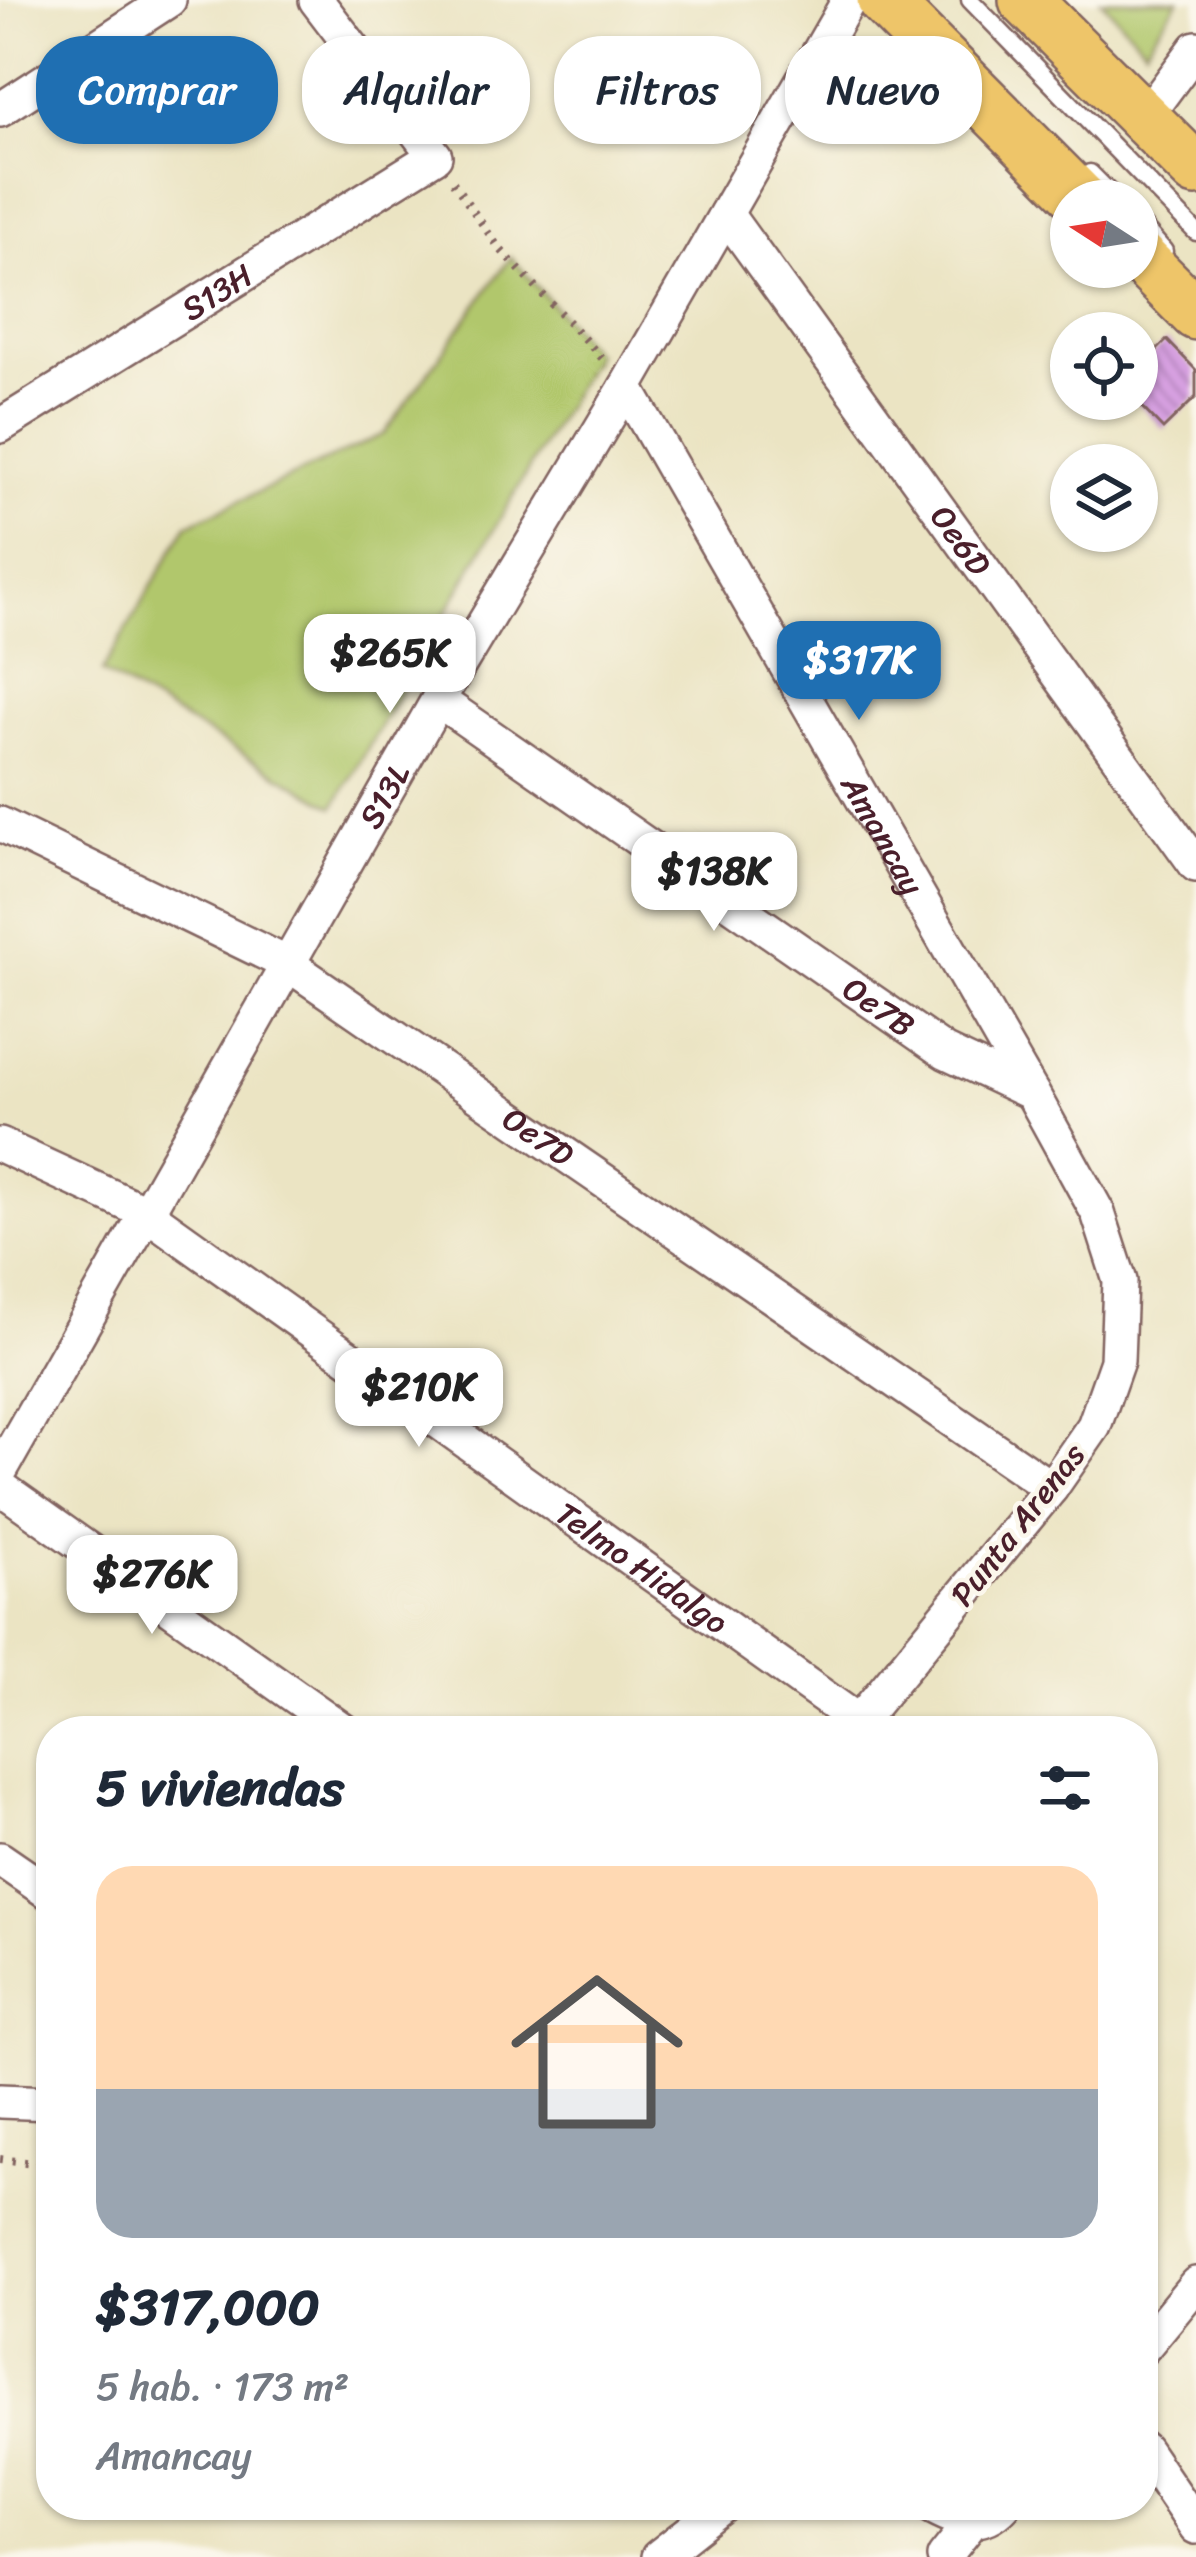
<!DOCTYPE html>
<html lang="es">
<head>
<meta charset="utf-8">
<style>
  body { margin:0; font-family:Sriracha,sans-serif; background:#f6f6f7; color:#1f2937; height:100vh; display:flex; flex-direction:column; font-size:45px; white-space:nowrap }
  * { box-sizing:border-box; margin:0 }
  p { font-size:39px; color:#747a83 }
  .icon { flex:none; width:66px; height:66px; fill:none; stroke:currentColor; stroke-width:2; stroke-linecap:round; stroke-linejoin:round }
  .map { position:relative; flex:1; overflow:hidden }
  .side { position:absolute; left:36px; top:1716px; width:1122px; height:804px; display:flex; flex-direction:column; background:#fff; border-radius:48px; box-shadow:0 3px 9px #0004 }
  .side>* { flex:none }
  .hud { position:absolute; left:36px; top:36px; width:1125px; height:108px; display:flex; gap:24px }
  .needle { width:78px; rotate:282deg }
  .controls { position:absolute; left:1050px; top:180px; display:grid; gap:24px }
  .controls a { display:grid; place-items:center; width:108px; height:108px; border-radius:50%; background:#fff; box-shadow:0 3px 9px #0004; font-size:60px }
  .price { position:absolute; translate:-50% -102px; padding:0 27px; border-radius:24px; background:#fff; color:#222; font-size:39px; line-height:78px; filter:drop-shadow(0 3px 6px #0008) }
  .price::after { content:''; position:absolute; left:50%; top:72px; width:36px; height:27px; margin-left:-18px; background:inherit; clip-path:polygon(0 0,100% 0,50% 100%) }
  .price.on { background:#1f6fb2; color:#fff }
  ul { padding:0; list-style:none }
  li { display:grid; align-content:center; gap:24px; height:636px; padding:0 60px }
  li span { display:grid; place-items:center; height:372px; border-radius:36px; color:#555 }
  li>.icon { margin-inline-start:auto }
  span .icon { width:216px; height:216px; fill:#fffc; stroke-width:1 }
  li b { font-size:51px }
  h2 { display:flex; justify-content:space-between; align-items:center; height:144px; padding:0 60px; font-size:51px }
  .tag { padding:0 42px; border-radius:48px; background:#fff; box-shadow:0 3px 9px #0004; font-size:42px; line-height:108px }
  .tag.on { background:#1f6fb2; color:#fff }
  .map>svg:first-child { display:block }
</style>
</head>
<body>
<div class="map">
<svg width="1196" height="2557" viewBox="0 0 1196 2557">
  <defs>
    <pattern id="building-back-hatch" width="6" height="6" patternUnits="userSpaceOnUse" patternTransform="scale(3)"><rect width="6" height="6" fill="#d7a0e1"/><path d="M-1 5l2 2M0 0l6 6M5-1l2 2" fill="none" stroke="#b082b7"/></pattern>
  </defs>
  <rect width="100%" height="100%" fill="#fbf7ec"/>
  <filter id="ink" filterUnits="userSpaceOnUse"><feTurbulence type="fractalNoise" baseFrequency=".00833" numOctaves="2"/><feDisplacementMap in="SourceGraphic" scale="24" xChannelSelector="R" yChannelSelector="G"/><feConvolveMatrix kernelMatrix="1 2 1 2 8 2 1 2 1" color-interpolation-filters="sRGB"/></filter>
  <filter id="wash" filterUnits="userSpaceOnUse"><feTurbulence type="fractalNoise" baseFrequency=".004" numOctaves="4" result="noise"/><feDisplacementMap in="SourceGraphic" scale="48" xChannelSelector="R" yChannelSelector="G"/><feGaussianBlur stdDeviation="2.7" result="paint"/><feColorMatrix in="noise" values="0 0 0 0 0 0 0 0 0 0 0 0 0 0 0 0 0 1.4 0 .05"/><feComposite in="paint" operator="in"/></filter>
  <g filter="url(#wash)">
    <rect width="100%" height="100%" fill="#ebe4c3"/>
    <!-- green -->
    <path fill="#b1c76c" stroke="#7e734c" stroke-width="3" d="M1101,0H1179L1145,48Z
      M511,257L595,354L334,807L102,672L187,525L384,434Z"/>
    <g id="blocks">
      <!-- building -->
      <path fill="url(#building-back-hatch)" d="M864,58L906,90L870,138L828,106Z
        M1167,340L1196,370V397L1163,429L1134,399H1137V370Z"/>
    </g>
  </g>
  <g filter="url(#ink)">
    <use href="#blocks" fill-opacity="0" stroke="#826460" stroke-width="3"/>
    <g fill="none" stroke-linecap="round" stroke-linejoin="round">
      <defs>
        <path id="lane" d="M970,0L1196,232
          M1090,173L1118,201
          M1137,220L1164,251"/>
        <g id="street">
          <path d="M0,110L169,0"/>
          <path d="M1145,117L1196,48"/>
          <path id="s1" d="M726,214L1196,865"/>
          <path id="s2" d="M626,387L1032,1093L1098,1213L1120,1281L1117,1361L1094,1426L1051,1488L851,1731"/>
          <path id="s3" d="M0,426L435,156L316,0"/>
          <path id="s4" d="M438,700L945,1052L1032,1093"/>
          <path id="s5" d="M0,824L288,964L1051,1488"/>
          <path id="s6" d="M0,1145L145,1212L859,1722"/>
          <path id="s7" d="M0,1471L438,700L626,387L849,0"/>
          <path d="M0,1487L344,1731"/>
          <path d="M0,1859L51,1894"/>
          <path d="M0,2101L51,2103"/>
          <path d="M1143,2348L1196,2284"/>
          <path d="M1143,2449L1196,2527"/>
          <path d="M929,2505C955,2520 981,2530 1004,2505"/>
          <path d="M658,2557L724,2505"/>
          <path d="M944,2557L971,2523"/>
        </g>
        <path id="primary" d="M883,0L1083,201
          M1025,0L1196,170
          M1137,255L1196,314"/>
      </defs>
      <!-- lane casing -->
      <use href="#lane" stroke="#826460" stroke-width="21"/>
      <!-- street casing -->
      <use href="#street" stroke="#826460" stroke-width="38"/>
      <!-- primary casing -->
      <use href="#primary" stroke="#826460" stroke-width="56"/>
      <!-- path -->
      <path stroke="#826460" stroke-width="8" stroke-dasharray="3 9" stroke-linecap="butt" d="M453,182L499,248L602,358
        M0,2159L51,2165"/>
      <!-- lane -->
      <use href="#lane" stroke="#fff" stroke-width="16"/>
      <!-- street -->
      <use href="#street" stroke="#fff" stroke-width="33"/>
      <!-- primary -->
      <use href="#primary" stroke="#eec569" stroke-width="51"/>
    </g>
  </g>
  <g text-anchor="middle" stroke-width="9" stroke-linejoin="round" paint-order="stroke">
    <!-- street labels -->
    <g font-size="33" fill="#4a1f2b" stroke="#fbf7ec">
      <text dy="12" stroke="none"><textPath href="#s3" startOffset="255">S13H</textPath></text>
      <text dy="12" stroke="none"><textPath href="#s1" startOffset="402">Oe6D</textPath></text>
      <text dy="12" stroke="none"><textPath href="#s7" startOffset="777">S13L</textPath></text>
      <text dy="12" stroke="none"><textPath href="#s2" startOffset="516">Amancay</textPath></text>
      <text dy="12" stroke="none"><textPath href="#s4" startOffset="537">Oe7B</textPath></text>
      <text dy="12" stroke="none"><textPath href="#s5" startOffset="624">Oe7D</textPath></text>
      <text transform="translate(1017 1524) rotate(-52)" y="12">Punta Arenas</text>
      <text dy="12" stroke="none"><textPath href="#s6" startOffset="771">Telmo Hidalgo</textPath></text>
    </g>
  </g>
</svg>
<div class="controls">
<a><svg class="needle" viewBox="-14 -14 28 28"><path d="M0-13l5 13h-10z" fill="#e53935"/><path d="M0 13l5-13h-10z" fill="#747a83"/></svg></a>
<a><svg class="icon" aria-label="locate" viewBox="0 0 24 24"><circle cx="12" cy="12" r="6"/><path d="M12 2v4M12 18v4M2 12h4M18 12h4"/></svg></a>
<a><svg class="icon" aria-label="layers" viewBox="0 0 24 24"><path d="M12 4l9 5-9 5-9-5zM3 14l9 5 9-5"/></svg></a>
</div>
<b class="price" style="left:390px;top:716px">$265K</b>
<b class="price on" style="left:859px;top:723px">$317K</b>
<b class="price" style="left:714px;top:934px">$138K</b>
<b class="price" style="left:419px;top:1450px">$210K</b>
<b class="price" style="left:152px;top:1637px">$276K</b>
<div class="hud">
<a class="tag on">Comprar</a>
<a class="tag">Alquilar</a>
<a class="tag">Filtros</a>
<a class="tag">Nuevo</a>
</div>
<section class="side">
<h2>5 viviendas<svg class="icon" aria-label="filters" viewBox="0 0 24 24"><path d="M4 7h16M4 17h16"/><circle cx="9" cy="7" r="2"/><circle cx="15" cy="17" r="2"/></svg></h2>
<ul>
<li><span style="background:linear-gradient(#ffd9b3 60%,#9aa5b1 0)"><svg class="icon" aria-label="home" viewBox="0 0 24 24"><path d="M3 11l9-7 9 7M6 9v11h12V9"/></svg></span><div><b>$317,000</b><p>5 hab. · 173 m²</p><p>Amancay</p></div></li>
</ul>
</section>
</div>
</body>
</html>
